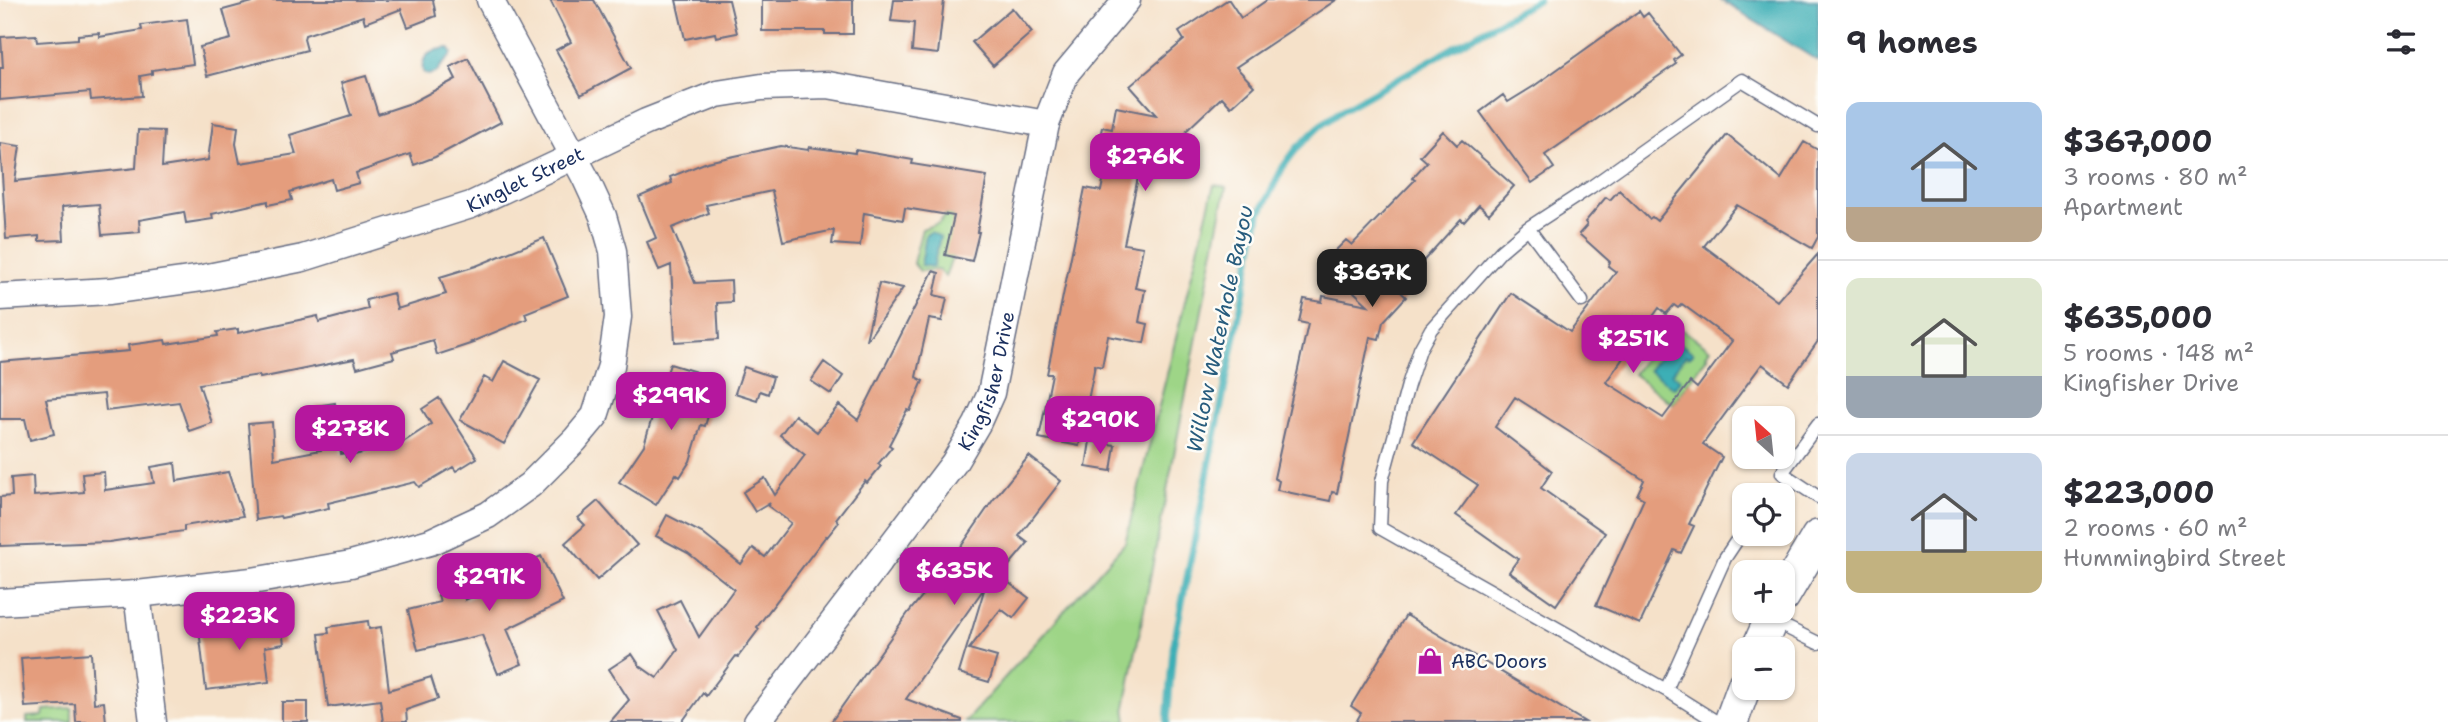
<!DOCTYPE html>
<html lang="en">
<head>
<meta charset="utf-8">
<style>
  body { margin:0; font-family:"Shantell Sans",sans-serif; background:#f7f7f7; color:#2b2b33; height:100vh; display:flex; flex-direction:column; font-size:26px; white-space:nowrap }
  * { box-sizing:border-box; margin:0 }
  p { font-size:23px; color:#7c7c81 }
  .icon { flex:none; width:38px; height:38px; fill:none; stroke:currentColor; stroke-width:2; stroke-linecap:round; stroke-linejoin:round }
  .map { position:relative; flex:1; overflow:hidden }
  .panel { display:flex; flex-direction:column; background:#fff; width:630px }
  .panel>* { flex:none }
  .needle { width:46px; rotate:333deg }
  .controls { position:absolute; left:1732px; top:406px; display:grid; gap:14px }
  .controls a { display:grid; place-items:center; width:63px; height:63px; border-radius:14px; background:#fff; box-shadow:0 2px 5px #0004; font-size:35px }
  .price { position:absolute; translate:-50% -60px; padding:0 16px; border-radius:14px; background:#b5179e; color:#fff; font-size:23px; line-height:46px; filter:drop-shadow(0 2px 4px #0008) }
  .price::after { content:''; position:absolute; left:50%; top:42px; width:21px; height:16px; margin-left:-10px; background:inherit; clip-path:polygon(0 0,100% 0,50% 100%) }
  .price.on { background:#222; color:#fff }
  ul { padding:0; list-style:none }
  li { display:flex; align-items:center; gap:21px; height:175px; padding:0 28px }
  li+li { border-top:2px solid #e1e1e2 }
  li span { display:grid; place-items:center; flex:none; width:196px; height:140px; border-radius:14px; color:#555 }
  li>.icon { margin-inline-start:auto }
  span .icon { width:84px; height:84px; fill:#fffc; stroke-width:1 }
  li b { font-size:30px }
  h2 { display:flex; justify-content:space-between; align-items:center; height:84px; padding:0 28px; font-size:30px }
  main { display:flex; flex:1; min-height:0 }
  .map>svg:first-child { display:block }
</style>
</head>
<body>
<main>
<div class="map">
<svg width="1818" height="722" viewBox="0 0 1818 722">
  <rect width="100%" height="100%" fill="#fdfcf7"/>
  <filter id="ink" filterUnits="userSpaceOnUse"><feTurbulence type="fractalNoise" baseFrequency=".0143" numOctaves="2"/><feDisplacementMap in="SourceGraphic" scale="14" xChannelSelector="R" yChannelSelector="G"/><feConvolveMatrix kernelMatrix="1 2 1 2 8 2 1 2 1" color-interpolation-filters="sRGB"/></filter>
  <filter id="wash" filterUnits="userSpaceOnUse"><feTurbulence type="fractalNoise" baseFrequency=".00686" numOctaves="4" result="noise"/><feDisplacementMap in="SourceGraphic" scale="28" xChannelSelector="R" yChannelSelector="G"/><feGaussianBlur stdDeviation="1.57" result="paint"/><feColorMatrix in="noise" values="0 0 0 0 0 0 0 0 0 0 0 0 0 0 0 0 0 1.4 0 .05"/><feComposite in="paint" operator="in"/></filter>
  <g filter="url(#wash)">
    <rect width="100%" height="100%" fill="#f5e1c9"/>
    <!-- green -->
    <path fill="#9ed587" stroke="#5c8272" stroke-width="2" d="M1214,185L1226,187L1125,707L1127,722H965L1125,543Z
      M946,214L955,216L953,256L945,276L938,270L920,271L913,263L922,229L939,223Z
      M1671,322L1710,349L1706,355L1708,356L1673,404L1633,374Z
      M72,708V722H27V717L43,716L44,710Z"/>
    <!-- water -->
    <path fill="#3eafb6" stroke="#2c6f8a" stroke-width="2" d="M1721,0H1818V61Z
      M449,48L452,53C449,61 442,62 436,73L428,75L423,72C420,54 434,49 449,48Z
      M931,232L940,237L933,267L921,265L926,235Z
      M1673,338L1693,353L1689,357L1686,355L1672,373L1681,380L1674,388L1649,370Z"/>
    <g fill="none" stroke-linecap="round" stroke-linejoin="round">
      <!-- stream -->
      <path stroke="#3eafb6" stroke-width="7" d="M1167,722L1173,648L1259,215L1283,167L1297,148L1319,127L1342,110L1538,0"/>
    </g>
    <g id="blocks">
      <!-- building -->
      <path fill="#e49d7d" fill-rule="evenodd" d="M260,0H433L436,16L408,27L401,9L365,23L363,16L305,35L304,39L307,50L207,76L200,47L231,39L223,10Z
        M550,0H594L631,68L581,95L556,50L571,42Z
        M676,0H729L737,33L716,37L715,33L685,39Z
        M762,0H853V34H825V31H762Z
        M894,0H944L938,54L912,51L914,23L891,21Z
        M1227,0H1229L1241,18L1267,0H1336L1236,67L1254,86L1231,107L1222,97L1187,130L1178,170L1141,163L1124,244L1143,247L1135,288L1145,290L1139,322L1148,324L1144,343L1108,336L1102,367L1095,365L1079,446L1039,438L1052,374H1047L1085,188L1101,191L1108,156L1097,154L1102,127L1112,129L1116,107L1156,115L1130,86L1184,40L1179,32Z
        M1012,8L1032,32L993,66L972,42Z
        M1639,11L1643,17L1648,13L1681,55L1674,60L1676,64L1545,155L1554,168L1532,183L1480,112L1503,95L1508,102L1534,86Z
        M187,19L193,64L152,70V74L140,76L142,96L91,100L90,92L0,100V68H3L1,37L36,35L37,42L78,39V35L99,33V37L142,30L141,25Z
        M468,58L501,122L435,157L414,165L410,154L356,173L359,183L334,190L331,179L290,192L292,200L268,205V201L212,214L213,219L186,223L184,212L139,220L140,232L102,235L99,204L62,207L64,240L39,241V236L6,239L0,143L20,146L15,181L136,168L138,130L164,131L162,167L208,160L213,123L238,127L236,144L240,163L296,154L290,135L351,116L341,83L366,76L378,114L411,103L456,79L450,67Z
        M1443,131L1457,145L1462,140L1514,186L1489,214L1479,205L1464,222L1461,219L1398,289L1406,297L1383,322L1379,339L1370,337L1337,493L1332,492L1330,501L1277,490L1279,481L1274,478L1308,324L1299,322L1304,299L1322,302L1323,296L1368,305L1335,274L1340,269L1328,258L1346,240L1352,245L1415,180L1412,178L1427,162L1420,156Z
        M1727,135L1781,179L1804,142L1818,150V237L1812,248L1737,205L1704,246L1777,301L1818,254V341L1788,384L1762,364L1703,444L1722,457L1689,524L1694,526L1681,553L1674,550L1640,624L1596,605L1644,499L1637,495L1644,480L1515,397L1495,427L1552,471L1541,488L1605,533L1556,605L1509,572L1518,559L1456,515L1478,485L1413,442L1511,293L1570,332L1616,272L1608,266L1610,262L1579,234L1587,225L1585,222L1606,197L1610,200L1619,190L1649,219L1652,217L1657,221ZM1682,304L1732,341L1697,388L1690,382L1663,418L1606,382L1659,308L1666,314L1674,305L1678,308Z
        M781,146L808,150L809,147L855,153V150L913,160L912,164L987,176L977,232H979L972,261L945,255L954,216L905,208L903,220L864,213L860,246L832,244L834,230L783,241L772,191L706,205L709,213L672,228L695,283L731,281L732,302L717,303L719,339L675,342L671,265L659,270L647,242L656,238L639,197L672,183L670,177L707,162Z
        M544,238L568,296L525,313L527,319L471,342L473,343L437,355L433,340L392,352L394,358L357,368L354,359L260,378L259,375L199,384L212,423L189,431L179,402L106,411L104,394L46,399L54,434L30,440L25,419H0V362L129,351L128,345L165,340L166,344L218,336L217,332L238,329V333L318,316L319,322L368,309L366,300L393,293L397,309L446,294L440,277L476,266Z
        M933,271L939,273L934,295L947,298L942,321L929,319L916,377L923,381L910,411L907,410L889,445L892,447L878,464L881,466L867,483L865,481L836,519L839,522L827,537L826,536L757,627L759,629L738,657L736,656L706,696L703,693L682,722H610L629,700L609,669L632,654L640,666L657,678L678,650L658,611L680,600L699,637L734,589L688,553L656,536L667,515L702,533L741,564L753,548L765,557L791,523L768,506L770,503L755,512L743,492L765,478L775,495L805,455L780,435L795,415L817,432L839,405L858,420Z
        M879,283L903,288L867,340H866Z
        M504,361L540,380L504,444L460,420L484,377L493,382Z
        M824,362L843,376L831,394L811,381Z
        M670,364L719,379L705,426L701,425L690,461L680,477L676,474L656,505L619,482L644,445L653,414L650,413L656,393L660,394Z
        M744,367L773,377L768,394L760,391L757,400L735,393Z
        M439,398L477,458L456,471L453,467L419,487L415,482L328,503L329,508L281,518L280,516L256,520L248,424L272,422L274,459L321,450L315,406L335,403L341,454L345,453L346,457L400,444L431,424L422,409Z
        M1090,441L1115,445L1111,471L1086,467Z
        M1029,456L1061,481L1019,536L1028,543L1000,576L1029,598L1013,618L1001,609L969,649L997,657L989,682L959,673L985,587L906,699L962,720V722H831L908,613L949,564L993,500Z
        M175,463L177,481L228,472L243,516L184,526V531L109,542L0,546V497L12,496L11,478L33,476L34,496L84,492L82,474L104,472L105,490L154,483L151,467Z
        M598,501L637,545L597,580L565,543L585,525L578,518Z
        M541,556L563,602L507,629L522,664L498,674L482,635L418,650L408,610L440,602L438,595L463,589L465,600L515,577L509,565L527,557L529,562Z
        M1406,615L1585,722H1356L1361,713L1351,706Z
        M280,617L284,644L265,647L269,682L206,690L199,629Z
        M368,621L369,629L381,627L389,690L431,677L438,699L406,710L407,722H383L380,700L328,707L319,634L329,633L328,627Z
        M91,653L94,703L104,702L106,722H76L75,704L25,707L21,658Z
        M282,702H308V722H282Z"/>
    </g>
  </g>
  <g filter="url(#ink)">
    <use href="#blocks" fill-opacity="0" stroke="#676d83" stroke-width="2"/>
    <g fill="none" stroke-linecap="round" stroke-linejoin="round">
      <defs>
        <path id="service" d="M1528,228L1582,301
          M1818,424L1782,473L1818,497
          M1771,620L1818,643
          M1666,690L1725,558L1745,528
          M1717,722L1666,690L1380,528L1382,481L1408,385L1420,349L1431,329L1501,251L1528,228L1591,187L1742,80L1818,126"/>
        <g id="minor">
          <path id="s1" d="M0,297L110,291L203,278L303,258L471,205L646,122L717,94L762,87L828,85L1046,124"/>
          <path d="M137,594L153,722"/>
          <path d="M0,602L137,594L252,581L351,564L430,542L488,515L530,485L575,440L595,416L611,366L618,317L613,251L603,216L585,177L490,0"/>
          <path id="s2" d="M757,722L954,463L977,424L991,393L1046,124L1066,73L1127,0"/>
        </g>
        <path id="tertiary" d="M1783,596L1818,537
          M1758,649L1775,611
          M1731,722L1745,684"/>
      </defs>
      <!-- service casing -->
      <use href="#service" stroke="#676d83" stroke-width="15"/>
      <!-- minor casing -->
      <use href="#minor" stroke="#676d83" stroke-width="29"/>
      <!-- tertiary casing -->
      <use href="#tertiary" stroke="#676d83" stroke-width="36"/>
      <!-- service -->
      <use href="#service" stroke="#fff" stroke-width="12"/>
      <!-- minor -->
      <use href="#minor" stroke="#fff" stroke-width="26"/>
      <!-- tertiary -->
      <use href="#tertiary" stroke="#fff" stroke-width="33"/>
    </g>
  </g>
  <!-- icons -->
  <defs>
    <symbol id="shop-bare" viewBox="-9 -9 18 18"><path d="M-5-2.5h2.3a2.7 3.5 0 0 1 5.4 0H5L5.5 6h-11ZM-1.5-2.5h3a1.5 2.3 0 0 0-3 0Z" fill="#b5179e" stroke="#fdfcf7" stroke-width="2.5" paint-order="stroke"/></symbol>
  </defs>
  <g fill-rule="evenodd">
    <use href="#shop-bare" x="1411" y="642" width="38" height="38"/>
  </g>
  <g text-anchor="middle" stroke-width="5" stroke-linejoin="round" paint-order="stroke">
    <!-- street labels -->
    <g font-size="19" fill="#1b2f5e" stroke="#fdfcf7">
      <text dy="7" stroke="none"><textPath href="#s1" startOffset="542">Kinglet Street</textPath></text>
      <text dy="7" stroke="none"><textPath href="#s2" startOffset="415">Kingfisher Drive</textPath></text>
    </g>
    <!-- poi labels -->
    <g font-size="19" fill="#1b2f5e" stroke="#fdfcf7" text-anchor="start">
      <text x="1451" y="668">ABC Doors</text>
    </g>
    <!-- water labels -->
    <g font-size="21" font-style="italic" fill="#275c7d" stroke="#fdfcf7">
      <text transform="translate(1220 329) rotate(-78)" y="7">Willow Waterhole Bayou</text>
    </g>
  </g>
</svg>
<div class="controls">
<a><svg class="needle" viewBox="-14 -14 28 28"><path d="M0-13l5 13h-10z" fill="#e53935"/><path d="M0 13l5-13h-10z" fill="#7c7c81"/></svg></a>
<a><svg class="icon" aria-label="locate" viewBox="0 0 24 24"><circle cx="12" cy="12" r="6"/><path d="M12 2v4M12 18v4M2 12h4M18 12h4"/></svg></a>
<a>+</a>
<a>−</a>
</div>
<b class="price" style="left:1145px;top:193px">$276K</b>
<b class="price on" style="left:1372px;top:309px">$367K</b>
<b class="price" style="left:1633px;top:375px">$251K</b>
<b class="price" style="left:671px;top:432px">$299K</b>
<b class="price" style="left:1100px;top:456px">$290K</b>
<b class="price" style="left:350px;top:465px">$278K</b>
<b class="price" style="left:954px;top:607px">$635K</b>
<b class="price" style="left:489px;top:613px">$291K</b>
<b class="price" style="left:239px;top:652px">$223K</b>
</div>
<section class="panel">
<h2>9 homes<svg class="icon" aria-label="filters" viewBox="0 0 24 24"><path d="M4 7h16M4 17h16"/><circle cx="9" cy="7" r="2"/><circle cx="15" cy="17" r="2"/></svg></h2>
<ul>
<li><span style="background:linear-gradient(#a9c7e8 75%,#b9a48a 0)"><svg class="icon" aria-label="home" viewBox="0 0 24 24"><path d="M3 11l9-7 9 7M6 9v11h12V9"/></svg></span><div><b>$367,000</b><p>3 rooms · 80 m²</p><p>Apartment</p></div></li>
<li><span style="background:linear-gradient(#dfe7d0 70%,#9aa5b1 0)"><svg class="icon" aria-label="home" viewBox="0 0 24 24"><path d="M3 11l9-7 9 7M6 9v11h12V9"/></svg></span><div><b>$635,000</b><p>5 rooms · 148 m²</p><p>Kingfisher Drive</p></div></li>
<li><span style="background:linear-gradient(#c9d6e8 70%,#c2b280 0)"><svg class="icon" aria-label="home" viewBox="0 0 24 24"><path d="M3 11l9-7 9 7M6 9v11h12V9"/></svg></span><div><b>$223,000</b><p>2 rooms · 60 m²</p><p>Hummingbird Street</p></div></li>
</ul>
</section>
</main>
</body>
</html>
